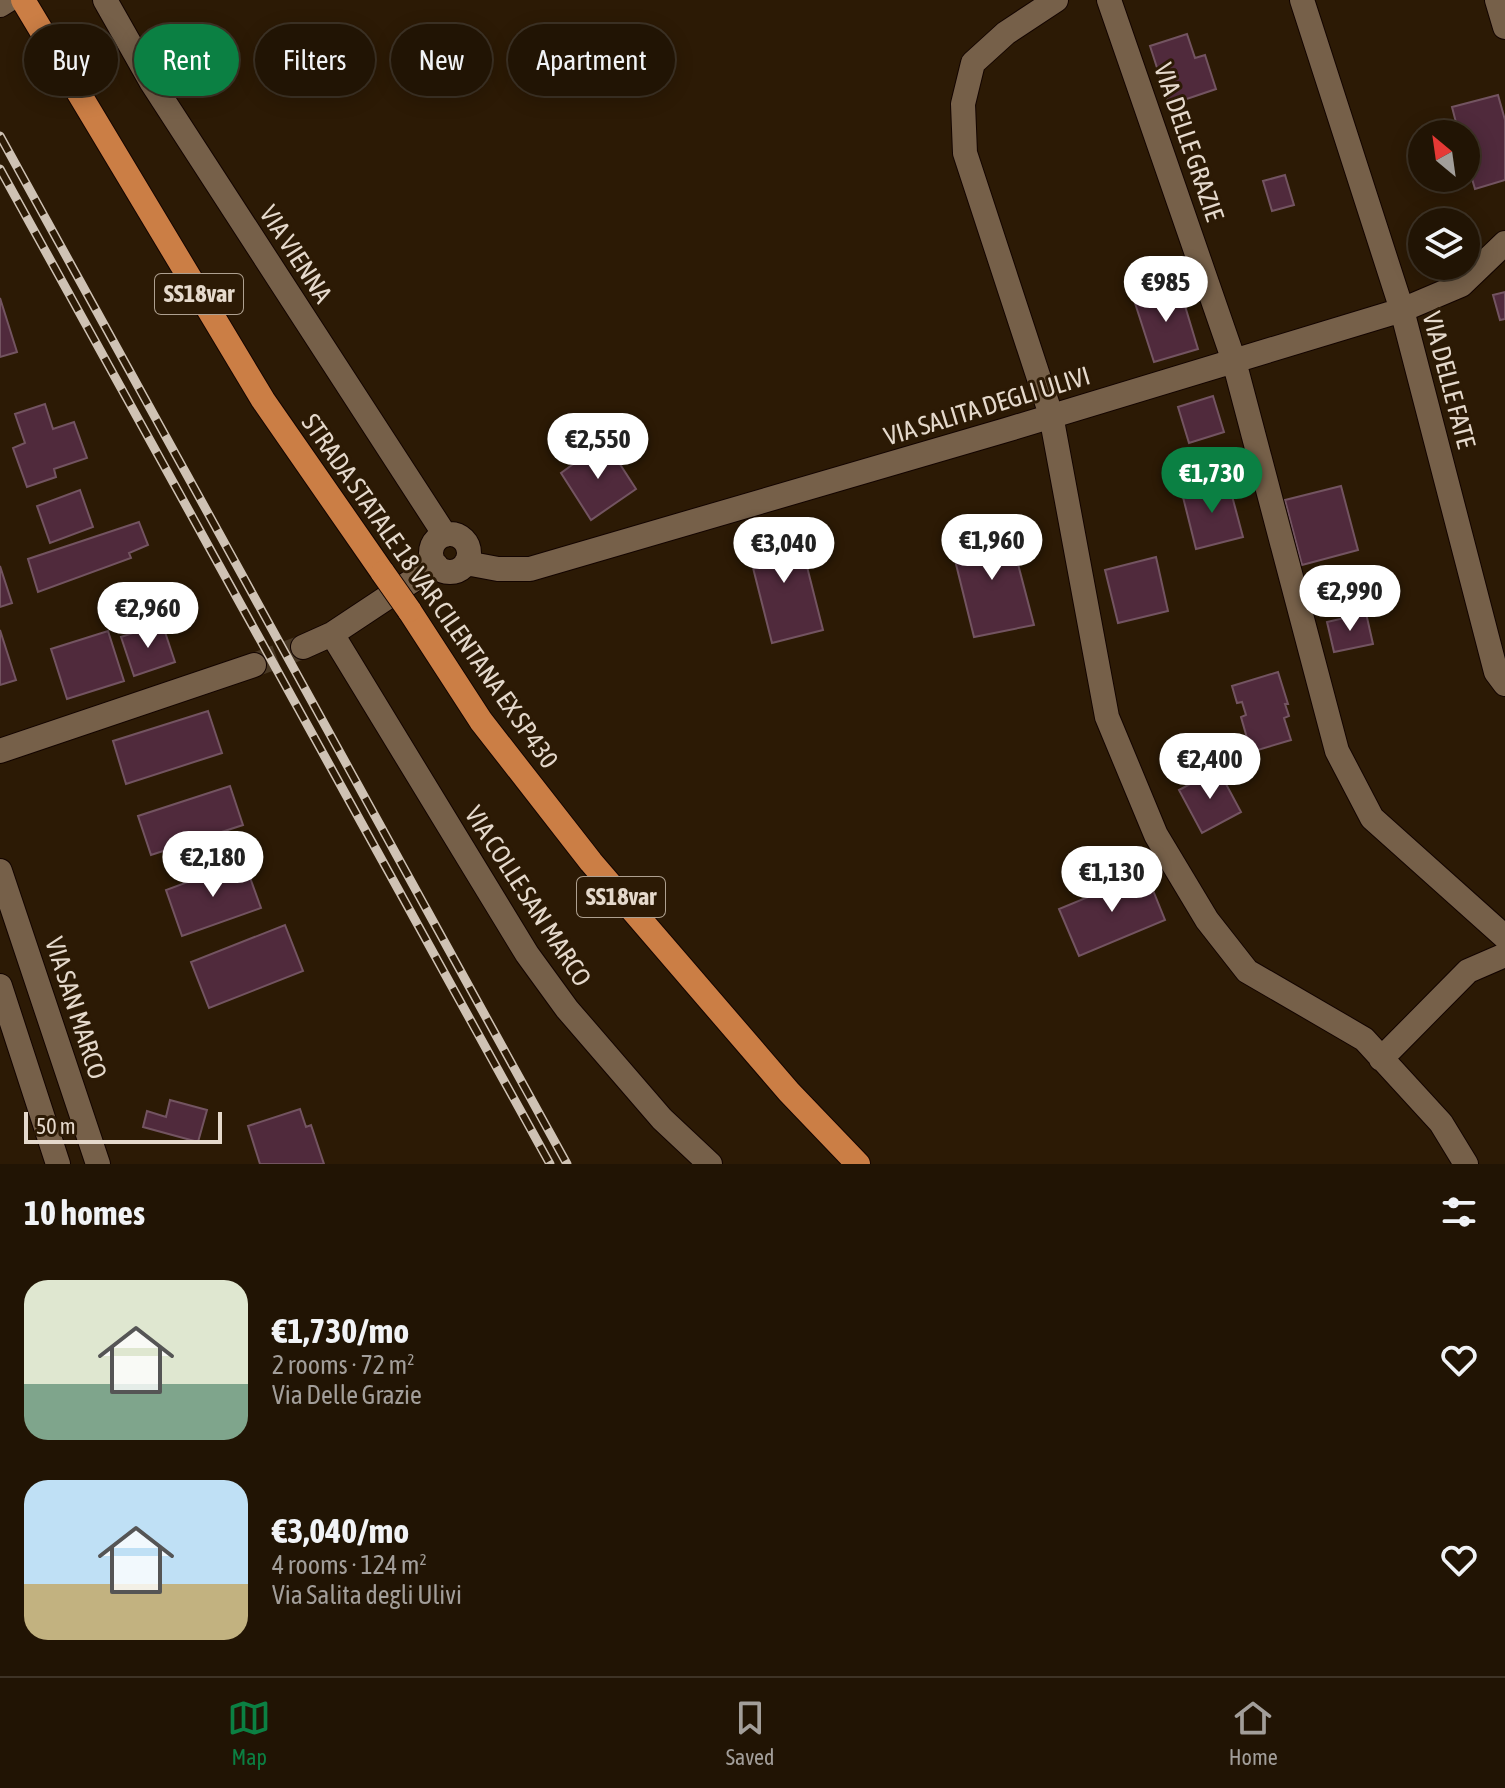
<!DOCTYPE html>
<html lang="en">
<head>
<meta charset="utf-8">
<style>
  body { margin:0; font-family:"Asap Condensed",sans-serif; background:#291d0e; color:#f1f3f6; height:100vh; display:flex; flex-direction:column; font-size:30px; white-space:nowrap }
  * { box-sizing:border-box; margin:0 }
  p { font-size:26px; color:#a29e9a }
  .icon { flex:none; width:44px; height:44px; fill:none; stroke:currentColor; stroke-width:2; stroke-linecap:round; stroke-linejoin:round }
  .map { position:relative; height:1164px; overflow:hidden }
  .drawer { display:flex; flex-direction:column; background:#211404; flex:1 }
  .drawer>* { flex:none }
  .guide { position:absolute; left:24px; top:24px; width:800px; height:72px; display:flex; gap:16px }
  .needle { width:52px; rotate:331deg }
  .tools { position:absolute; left:1408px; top:120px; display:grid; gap:16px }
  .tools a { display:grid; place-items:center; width:72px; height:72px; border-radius:50%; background:#211404; box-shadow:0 4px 20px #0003,0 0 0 2px #3e3326; font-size:40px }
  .scale { position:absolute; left:24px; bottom:20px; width:198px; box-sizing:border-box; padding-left:8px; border:4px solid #e5d9cc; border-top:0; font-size:22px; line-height:28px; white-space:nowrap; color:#e5d9cc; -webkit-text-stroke:6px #2c1a05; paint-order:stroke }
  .price { position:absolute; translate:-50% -68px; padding:0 18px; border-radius:28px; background:#fff; color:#222; font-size:26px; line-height:52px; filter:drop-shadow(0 2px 4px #0008) }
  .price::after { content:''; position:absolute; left:50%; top:48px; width:24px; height:18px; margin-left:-12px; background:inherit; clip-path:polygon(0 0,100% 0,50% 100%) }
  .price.selected { background:#0b8043; color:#fff }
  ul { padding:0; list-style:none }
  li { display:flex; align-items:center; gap:24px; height:200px; padding:0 24px }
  li span { display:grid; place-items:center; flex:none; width:224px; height:160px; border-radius:24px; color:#555 }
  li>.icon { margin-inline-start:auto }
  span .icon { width:96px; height:96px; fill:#fffc; stroke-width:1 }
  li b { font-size:34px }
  h2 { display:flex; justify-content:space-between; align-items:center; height:96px; padding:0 24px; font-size:34px }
  .pill { padding:0 28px; border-radius:36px; background:#211404; box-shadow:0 4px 20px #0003,0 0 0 2px #3e3326; font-size:28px; line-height:72px }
  .pill.selected { background:#0b8043; color:#fff }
  .tab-bar { display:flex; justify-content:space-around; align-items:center; height:112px; border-top:2px solid #3e3326; background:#211404; font-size:22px; color:#a29e9a }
  .tab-bar a { display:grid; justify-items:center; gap:4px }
  .tab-bar .selected { color:#0b8043 }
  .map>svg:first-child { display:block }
</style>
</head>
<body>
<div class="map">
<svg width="1505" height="1164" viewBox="0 0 1505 1164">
  <rect width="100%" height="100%" fill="#2c1a05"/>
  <!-- building -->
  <path fill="#502a3c" stroke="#735461" stroke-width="2" d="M1187,34L1195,58L1205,55L1216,89L1169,105L1150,46Z
    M1498,95L1505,120V180L1475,189L1466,158V134H1459L1452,107Z
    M1285,175L1294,205L1272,211L1263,181Z
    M1179,286L1198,349L1154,362L1134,300Z
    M1505,292V319L1500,320L1493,295Z
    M0,298L17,352L0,357Z
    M1213,396L1224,432L1189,443L1178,407Z
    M45,404L53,429L74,422L87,458L54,469L56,477L27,487L13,448L25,443L15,414Z
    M605,441L636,489L591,520L561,473Z
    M1228,481L1243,537L1196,549L1182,493Z
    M1341,486L1358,550L1302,565L1285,500Z
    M80,490L93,527L50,543L37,506Z
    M139,522L148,545L129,553L131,558L38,592L28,559Z
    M1008,526L1034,625L974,637L950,540Z
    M797,527L823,630L772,643L746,540Z
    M1156,557L1168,611L1118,623L1105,570Z
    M0,566L12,603L0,607Z
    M1366,613L1373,644L1334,652L1327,622Z
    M162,623L175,662L134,676L121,637Z
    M0,630L16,680L0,685Z
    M108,631L124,681L67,699L51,649Z
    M1278,672L1288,704H1285L1289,716L1284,718L1291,740L1251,752L1241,717L1246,715L1242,702L1237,703L1232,686Z
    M208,711L222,753L126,784L113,741Z
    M1218,769L1241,812L1202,833L1179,790Z
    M230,786L243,825L151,855L138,816Z
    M244,861L261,908L182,936L166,890Z
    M1146,873L1165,920L1079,956L1059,909Z
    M285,925L303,971L209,1008L191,962Z
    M170,1100L207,1110L198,1142L143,1127L147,1111L166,1117Z
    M300,1109L306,1127L311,1125L324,1164H260L248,1126Z"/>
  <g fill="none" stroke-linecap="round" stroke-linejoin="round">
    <!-- street-tunnel -->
    <path stroke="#483723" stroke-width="24" stroke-dasharray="24 12" stroke-linecap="butt" d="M254,665L303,647"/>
    <defs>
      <path id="street" d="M105,0L152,83L445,535
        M1056,0L1006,33L973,63L963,104L965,153L1051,415L1107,717L1156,835L1207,920L1247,971L1364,1039L1441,1123L1466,1164
        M1109,0L1234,361L1337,751L1372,818L1505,937
        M1302,0L1402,310L1496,672L1505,684
        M1497,0L1505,27
        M0,5L8,0
        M431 553a19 19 0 1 1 38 0a19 19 0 1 1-38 0Z
        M466,563L498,569H530L1006,430L1402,310L1461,285L1505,243
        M332,634L527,954L567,1009L662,1119L710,1164
        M303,647L332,634L436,565
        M0,751L254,665
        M0,986L58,1164
        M1381,1059L1468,971L1505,955"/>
      <path id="secondary" d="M0,871L98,1164"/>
      <path id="highway" d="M23,0L263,400L383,573
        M409,610L481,721L591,862L789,1092L858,1164"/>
    </defs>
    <!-- street casing -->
    <use href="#street" stroke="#130400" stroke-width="26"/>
    <!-- secondary casing -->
    <use href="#secondary" stroke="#130400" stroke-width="26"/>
    <!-- highway casing -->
    <use href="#highway" stroke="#130400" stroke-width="26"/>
    <!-- street -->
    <use href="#street" stroke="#766049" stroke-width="24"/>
    <!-- secondary -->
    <use href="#secondary" stroke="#766049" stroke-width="24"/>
    <!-- highway -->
    <use href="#highway" stroke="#cb7e45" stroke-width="24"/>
    <defs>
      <path id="rail" d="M0,136L567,1164
        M0,169L550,1164"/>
    </defs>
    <!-- rail casing -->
    <use href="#rail" stroke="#cfc2b4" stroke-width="9"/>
    <!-- rail -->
    <use href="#rail" stroke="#2c1a05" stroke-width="6" stroke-dasharray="18" stroke-linecap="butt"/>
    <defs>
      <path id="highway-bridge" d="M383,573L409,610"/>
    </defs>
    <!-- highway-bridge casing -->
    <use href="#highway-bridge" stroke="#130400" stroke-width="26" stroke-linecap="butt"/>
    <!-- highway-bridge -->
    <use href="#highway-bridge" stroke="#cb7e45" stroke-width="24"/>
  </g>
  <g text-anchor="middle" stroke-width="6" stroke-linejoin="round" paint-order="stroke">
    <!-- shield labels -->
    <g fill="#2c1a05" stroke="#aea090" stroke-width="2">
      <rect x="155" y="274" width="88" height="40" rx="6"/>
      <rect x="577" y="877" width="88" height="40" rx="6"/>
    </g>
    <g font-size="24" font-weight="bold" fill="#e5d9cc">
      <text x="199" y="302">SS18var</text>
      <text x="621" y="905">SS18var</text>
    </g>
    <!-- street labels -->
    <g font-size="26" fill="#e5d9cc" stroke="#2c1a05">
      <text transform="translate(1189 142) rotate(71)" y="9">VIA DELLE GRAZIE</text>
      <text transform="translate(296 254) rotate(57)" y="9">VIA VIENNA</text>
      <text transform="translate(1449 380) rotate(75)" y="9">VIA DELLE FATE</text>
      <text transform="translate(987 406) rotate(-17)" y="9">VIA SALITA DEGLI ULIVI</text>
      <text transform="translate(430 591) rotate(55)" y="9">STRADA STATALE 18 VAR CILENTANA EX SP430</text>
      <text transform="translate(528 896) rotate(57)" y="9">VIA COLLE SAN MARCO</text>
      <text transform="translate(76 1008) rotate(72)" y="9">VIA SAN MARCO</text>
    </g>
  </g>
</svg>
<div class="tools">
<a><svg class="needle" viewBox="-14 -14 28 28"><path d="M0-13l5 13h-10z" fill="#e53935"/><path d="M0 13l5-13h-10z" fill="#a29e9a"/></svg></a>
<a><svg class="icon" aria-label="layers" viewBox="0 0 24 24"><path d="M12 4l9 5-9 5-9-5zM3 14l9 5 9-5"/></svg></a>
</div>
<div class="scale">50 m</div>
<b class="price" style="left:1166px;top:324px">€985</b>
<b class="price" style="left:598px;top:481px">€2,550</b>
<b class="price selected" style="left:1212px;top:515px">€1,730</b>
<b class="price" style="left:992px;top:582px">€1,960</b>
<b class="price" style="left:784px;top:585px">€3,040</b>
<b class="price" style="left:1350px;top:633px">€2,990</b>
<b class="price" style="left:148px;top:650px">€2,960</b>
<b class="price" style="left:1210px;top:801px">€2,400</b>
<b class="price" style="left:213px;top:899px">€2,180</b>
<b class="price" style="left:1112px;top:914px">€1,130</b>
<div class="guide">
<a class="pill">Buy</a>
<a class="pill selected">Rent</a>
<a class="pill">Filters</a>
<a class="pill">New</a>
<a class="pill">Apartment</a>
</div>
</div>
<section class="drawer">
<h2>10 homes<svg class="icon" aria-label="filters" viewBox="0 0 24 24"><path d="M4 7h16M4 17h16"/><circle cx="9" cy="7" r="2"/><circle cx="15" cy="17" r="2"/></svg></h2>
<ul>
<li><span style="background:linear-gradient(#dfe7d0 65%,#7fa58c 0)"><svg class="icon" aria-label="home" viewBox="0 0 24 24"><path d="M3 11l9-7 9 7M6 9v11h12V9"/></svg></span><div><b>€1,730/mo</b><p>2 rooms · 72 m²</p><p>Via Delle Grazie</p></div><svg class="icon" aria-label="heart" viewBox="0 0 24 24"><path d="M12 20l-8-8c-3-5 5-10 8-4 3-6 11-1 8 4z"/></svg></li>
<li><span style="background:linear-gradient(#bfe0f5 65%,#c2b280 0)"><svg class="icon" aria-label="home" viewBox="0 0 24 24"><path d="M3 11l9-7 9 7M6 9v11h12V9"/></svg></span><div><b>€3,040/mo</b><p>4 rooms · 124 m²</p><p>Via Salita degli Ulivi</p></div><svg class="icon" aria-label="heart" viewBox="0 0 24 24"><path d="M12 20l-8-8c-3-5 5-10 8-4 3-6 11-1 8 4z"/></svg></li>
</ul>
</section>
<nav class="tab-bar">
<a class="selected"><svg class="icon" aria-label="map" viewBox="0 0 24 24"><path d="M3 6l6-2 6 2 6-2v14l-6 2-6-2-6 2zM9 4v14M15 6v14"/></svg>Map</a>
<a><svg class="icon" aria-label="saved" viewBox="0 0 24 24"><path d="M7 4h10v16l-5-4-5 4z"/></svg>Saved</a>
<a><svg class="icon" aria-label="home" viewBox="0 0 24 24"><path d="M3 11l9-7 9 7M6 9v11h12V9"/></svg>Home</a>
</nav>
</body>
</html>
